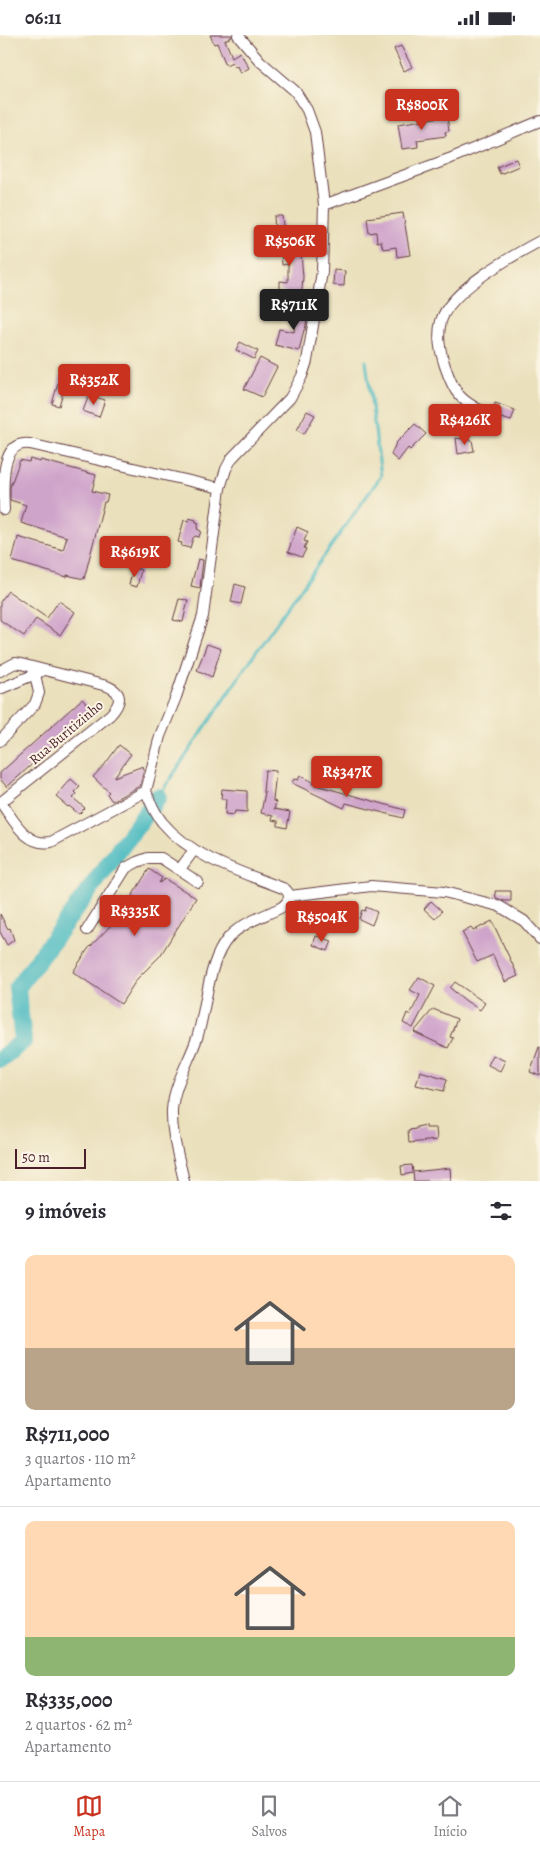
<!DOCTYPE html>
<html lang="pt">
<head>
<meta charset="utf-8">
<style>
  body { margin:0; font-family:Alegreya,serif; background:#f7f7f7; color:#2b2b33; height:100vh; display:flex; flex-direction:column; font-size:19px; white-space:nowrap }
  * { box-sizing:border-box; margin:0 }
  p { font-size:16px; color:#7c7c81 }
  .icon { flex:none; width:28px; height:28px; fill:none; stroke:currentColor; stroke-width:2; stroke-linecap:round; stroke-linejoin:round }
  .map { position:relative; height:1146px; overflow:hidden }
  .details { display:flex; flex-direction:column; background:#fff; flex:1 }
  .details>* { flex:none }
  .scale { position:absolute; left:15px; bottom:12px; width:71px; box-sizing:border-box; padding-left:5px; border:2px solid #4a1f2b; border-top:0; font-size:14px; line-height:18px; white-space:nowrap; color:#4a1f2b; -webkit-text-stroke:4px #fcf5e5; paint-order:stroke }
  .price { position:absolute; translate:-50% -42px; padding:0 11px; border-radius:5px; background:#c8321e; color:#fff; font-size:16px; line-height:32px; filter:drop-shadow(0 1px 2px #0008) }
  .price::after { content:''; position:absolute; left:50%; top:30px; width:15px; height:11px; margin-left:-8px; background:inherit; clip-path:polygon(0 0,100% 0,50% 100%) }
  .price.selected { background:#222; color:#fff }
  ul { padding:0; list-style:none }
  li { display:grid; align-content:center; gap:10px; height:265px; padding:0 25px }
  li+li { border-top:1px solid #e1e1e2 }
  li span { display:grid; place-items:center; height:155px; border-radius:10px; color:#555 }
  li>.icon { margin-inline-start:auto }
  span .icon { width:90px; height:90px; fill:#fffc; stroke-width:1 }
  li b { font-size:21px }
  h2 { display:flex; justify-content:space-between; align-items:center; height:60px; padding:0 25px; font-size:21px }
  .status { display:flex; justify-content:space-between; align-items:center; height:35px; padding:0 25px; background:#fff; direction:ltr }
  .status svg { height:14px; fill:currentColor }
  .tabs { display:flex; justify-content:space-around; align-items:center; height:70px; border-top:1px solid #e1e1e2; background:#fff; font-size:14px; color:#7c7c81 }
  .tabs a { display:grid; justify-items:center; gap:2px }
  .tabs .selected { color:#c8321e }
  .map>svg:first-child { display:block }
</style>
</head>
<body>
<div class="status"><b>06:11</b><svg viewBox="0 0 49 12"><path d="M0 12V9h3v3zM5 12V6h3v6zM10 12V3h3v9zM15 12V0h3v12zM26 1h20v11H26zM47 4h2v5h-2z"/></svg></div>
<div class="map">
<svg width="540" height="1146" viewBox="0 0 540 1146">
  <rect width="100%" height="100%" fill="#fcf5e5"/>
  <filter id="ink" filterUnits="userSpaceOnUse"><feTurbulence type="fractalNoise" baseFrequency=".02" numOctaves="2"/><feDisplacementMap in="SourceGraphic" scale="10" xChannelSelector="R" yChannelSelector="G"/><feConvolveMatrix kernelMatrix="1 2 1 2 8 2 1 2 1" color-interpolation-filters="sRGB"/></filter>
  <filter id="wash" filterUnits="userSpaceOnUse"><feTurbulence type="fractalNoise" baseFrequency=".0096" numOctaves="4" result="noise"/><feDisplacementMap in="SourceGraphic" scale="20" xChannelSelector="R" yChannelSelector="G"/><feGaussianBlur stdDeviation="1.12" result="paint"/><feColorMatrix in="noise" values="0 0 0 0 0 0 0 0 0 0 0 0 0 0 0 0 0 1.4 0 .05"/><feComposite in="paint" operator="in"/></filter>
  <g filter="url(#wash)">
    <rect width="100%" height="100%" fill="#eae0bc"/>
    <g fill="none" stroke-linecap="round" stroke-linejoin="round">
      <!-- stream -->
      <path stroke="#4ab9c0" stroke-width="3" d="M158,762L256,617L381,441L366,326"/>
      <!-- river -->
      <path stroke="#4ab9c0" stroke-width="18" d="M0,1024L23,1006L17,953L158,762"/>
    </g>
    <g id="blocks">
      <!-- building -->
      <path fill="#cfa4cb" d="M210,0H231L232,2L225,5L232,22L240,17L249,33L240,38L237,31L235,32L232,27L226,30L217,8L214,9Z
        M401,11L412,32L404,36L394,14Z
        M447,81L449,96L445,97L446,101L417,105L418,112L402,114L398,89Z
        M516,124L519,131L500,139L497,132Z
        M403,178L410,220L397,222L396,212L383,214L381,206L377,207L376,197L369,198L367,183Z
        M274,181H282L284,199L288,198L289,219L301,218L303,242L301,265L289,272L290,268H286V257L280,256V246L288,247V229L282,230L280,199H275Z
        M256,196H264V217H256Z
        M334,235L345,236L344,251L333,250Z
        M298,270L309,273L305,295H304L299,316L275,310L279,294L294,297Z
        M240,307L258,316L254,324L236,315Z
        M260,323L277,332L262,362L244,354Z
        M60,341L67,343L59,371L52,369Z
        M89,360L105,365L99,382L83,376Z
        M495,368L515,375L511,386L492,380Z
        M307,376L315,380L304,399L297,395Z
        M415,389L426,399L410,415L408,413L398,426L391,420L396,408Z
        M456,403L472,405L474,416L458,419Z
        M30,424L40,427L41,425L96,440L92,456L108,460L106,467H104L84,544L67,540V542L12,526L18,502L63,515L67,502L21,488L26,470L10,465V452L20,425L29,427Z
        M189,483L196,485V487L199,488L197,494L201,496L199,502L195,501L193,503L190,513L181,511L182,508L178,507L184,485L189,486Z
        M297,492L308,497L304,506L307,507L304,513L306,514L302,522L288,517Z
        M198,524L203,525L200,553L191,551Z
        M133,533L141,535L137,552L129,550Z
        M235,549L245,552L241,569L231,567Z
        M8,556L47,583L59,566L75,577L60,600L36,584L24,601L0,585V567Z
        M179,564L188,565L183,587L173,585Z
        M207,609L221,614L212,642L197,635Z
        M82,664L92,675L7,752L0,744V738Z
        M119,710L131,719L114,742L143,731L144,735L140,751L112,766L107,759L109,757L93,742L106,728Z
        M265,735L276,736L273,766L276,767L274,774L290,777L287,793L278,791V786L272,785L273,781L261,778L265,757H263Z
        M300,741L313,747L312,749L405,775L403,783L346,768L344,773L292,748L294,744L298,745Z
        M71,744L80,752L75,757L77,759L73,763L85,773L79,779L69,771L68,772L56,762Z
        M222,754L247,756V777L235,776L234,780L225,779L226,764H221Z
        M149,834L162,843L159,848L165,844L196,863L160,921L137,944L121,969L73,937L88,914L117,884L111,881L120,864L127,869Z
        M495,856H511V866H505L496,863Z
        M431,866L442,876L435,884L424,874Z
        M366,872L377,877L372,890L359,884L362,875L365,876Z
        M311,875L336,881L338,875L355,881L351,894L325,885L324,887L309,884Z
        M0,879L8,894L10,893L14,905L7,910L0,897Z
        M492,886L518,941L505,947L493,920L477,927L462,897L471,892L473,896Z
        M316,901L332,906L328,916L313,910Z
        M419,942L435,951L413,993L403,988L407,978L410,980L420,960L410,955Z
        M455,947L485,968L480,975L466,966L450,953Z
        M433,974L457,984L450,1002L453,1003L448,1013L414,997Z
        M539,1012H540V1041L530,1037Z
        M493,1020L505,1026L500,1036L488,1030Z
        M420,1036L447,1044L444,1056L416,1050Z
        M426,1090V1093H436L437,1105L409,1108L408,1095L416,1094V1092Z
        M412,1130L413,1137L450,1133L451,1146H414L413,1138L402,1140L401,1131Z"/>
    </g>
  </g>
  <g filter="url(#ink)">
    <use href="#blocks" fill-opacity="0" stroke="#623c41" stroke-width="1"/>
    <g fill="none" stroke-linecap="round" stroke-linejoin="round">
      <defs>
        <path id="minor" d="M238,0L260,26L295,56L307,75L315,97L324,170
          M486,378C460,366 454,358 445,331C440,316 437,302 441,286C450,255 512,221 540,206
          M4,475C3,449 0,405 30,409L220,453
          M0,636L15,628L21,629L107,651C124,658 121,668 110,680L0,768
          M0,654L40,637
          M0,706L35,669L39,658L35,639
          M1,768C14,785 26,812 51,807L146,756
          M180,834L194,815
          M290,861L371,851L444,857L499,871L524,886L540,904
          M87,895L126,833L137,827L148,823H161L198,847
          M184,1146C179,1123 171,1099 172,1075C174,1049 189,1027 197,1003C207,972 207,927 229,902C243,887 265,881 282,872C289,867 292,860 285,854C242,837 193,824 162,787C155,778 150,767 146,756L160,701L176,662L203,581L220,453L226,434L232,423L290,363L302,341L307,326L322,237L324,170L449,124L540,86"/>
      </defs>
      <!-- minor casing -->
      <use href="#minor" stroke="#623c41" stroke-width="12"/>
      <!-- minor -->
      <use href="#minor" stroke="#fff" stroke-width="10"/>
    </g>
  </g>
  <g text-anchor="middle" stroke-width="4" stroke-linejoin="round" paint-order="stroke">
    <!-- street labels -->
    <g font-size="14" fill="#4a1f2b" stroke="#fcf5e5">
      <text transform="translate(66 697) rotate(-40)" y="5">Rua Buritizinho</text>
    </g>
  </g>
</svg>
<div class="scale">50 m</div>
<b class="price" style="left:422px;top:96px">R$800K</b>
<b class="price" style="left:290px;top:232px">R$506K</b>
<b class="price selected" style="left:294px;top:296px">R$711K</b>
<b class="price" style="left:94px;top:371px">R$352K</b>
<b class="price" style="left:465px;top:411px">R$426K</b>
<b class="price" style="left:135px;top:543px">R$619K</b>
<b class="price" style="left:347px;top:763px">R$347K</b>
<b class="price" style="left:135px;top:902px">R$335K</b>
<b class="price" style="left:322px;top:908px">R$504K</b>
</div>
<section class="details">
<h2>9 imóveis<svg class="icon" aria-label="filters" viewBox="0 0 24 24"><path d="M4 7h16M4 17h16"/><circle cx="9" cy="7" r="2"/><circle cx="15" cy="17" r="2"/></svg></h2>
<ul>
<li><span style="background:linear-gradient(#ffd9b3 60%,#b9a48a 0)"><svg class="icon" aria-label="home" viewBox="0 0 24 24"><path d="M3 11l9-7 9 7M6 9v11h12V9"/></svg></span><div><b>R$711,000</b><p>3 quartos · 110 m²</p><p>Apartamento</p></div></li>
<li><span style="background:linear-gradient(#ffd9b3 75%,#8fb573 0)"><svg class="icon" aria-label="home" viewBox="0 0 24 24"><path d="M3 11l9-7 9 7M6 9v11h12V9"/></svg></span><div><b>R$335,000</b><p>2 quartos · 62 m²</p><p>Apartamento</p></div></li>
</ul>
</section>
<nav class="tabs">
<a class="selected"><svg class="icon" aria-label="map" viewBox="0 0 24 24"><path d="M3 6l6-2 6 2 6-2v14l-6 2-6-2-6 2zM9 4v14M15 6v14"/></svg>Mapa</a>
<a><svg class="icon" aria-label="saved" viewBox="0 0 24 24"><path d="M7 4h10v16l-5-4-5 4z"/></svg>Salvos</a>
<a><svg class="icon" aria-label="home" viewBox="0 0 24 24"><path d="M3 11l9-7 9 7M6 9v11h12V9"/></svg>Início</a>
</nav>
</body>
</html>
